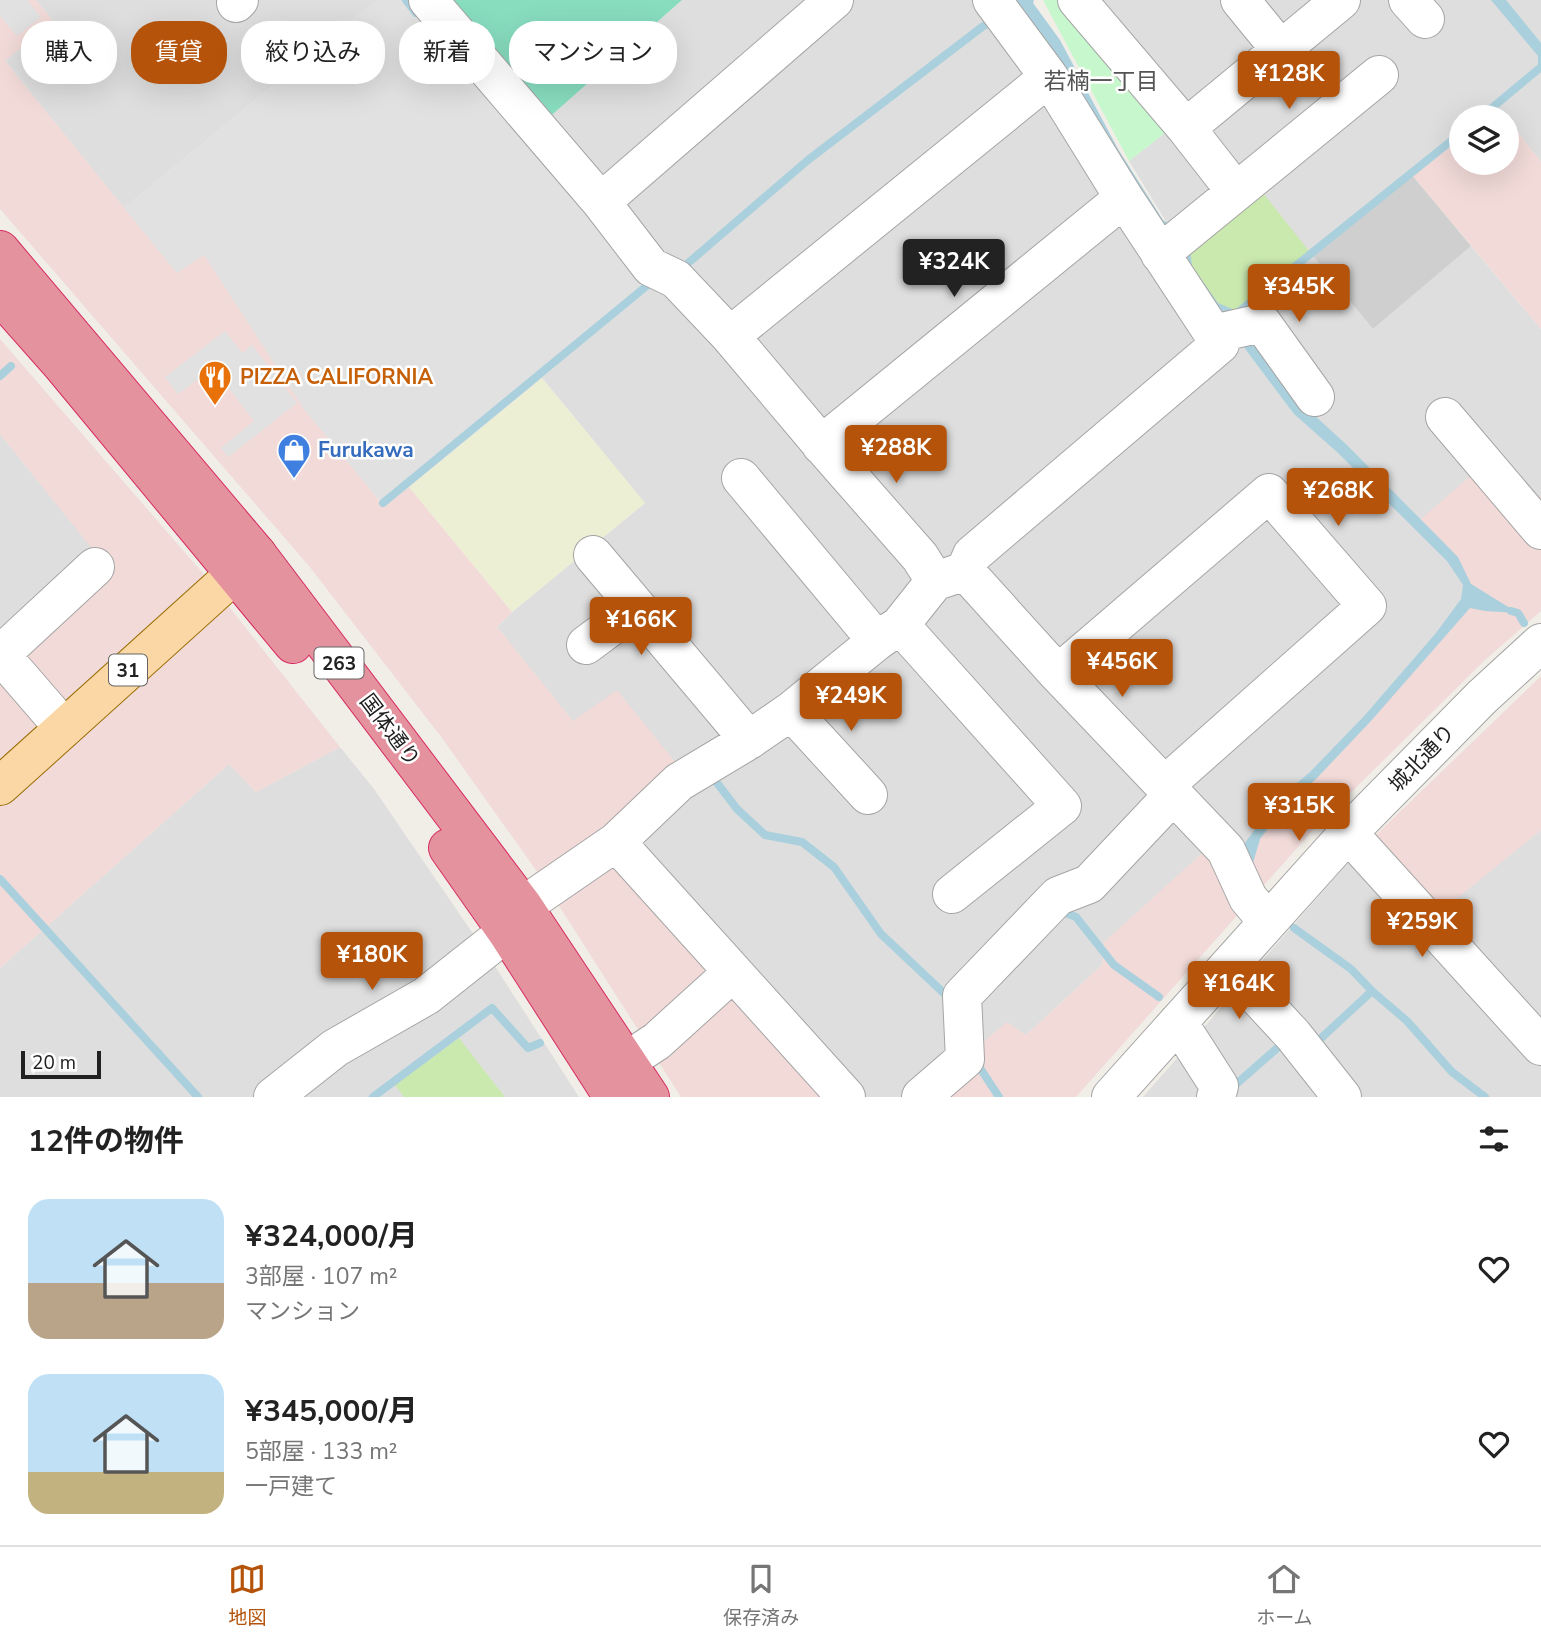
<!DOCTYPE html>
<html lang="ja">
<head>
<meta charset="utf-8">
<style>
  body { margin:0; font-family:"Nunito Sans","Noto Sans JP",sans-serif; background:#f2f2f2; color:#222; height:100vh; display:flex; flex-direction:column; font-size:26px; white-space:nowrap }
  * { box-sizing:border-box; margin:0 }
  p { font-size:23px; color:#767676 }
  .icon { flex:none; width:38px; height:38px; fill:none; stroke:currentColor; stroke-width:2; stroke-linecap:round; stroke-linejoin:round }
  .map { position:relative; height:1097px; overflow:hidden }
  .drawer { display:flex; flex-direction:column; background:#fff; flex:1 }
  .drawer>* { flex:none }
  .top-card { position:absolute; left:21px; top:21px; width:700px; height:63px; display:flex; gap:14px }
  .controls { position:absolute; left:1449px; top:105px; display:grid; gap:14px }
  .controls a { display:grid; place-items:center; width:70px; height:70px; border-radius:50%; background:#fff; box-shadow:0 7px 28px #0002; font-size:35px }
  .scale { position:absolute; left:21px; bottom:18px; width:80px; box-sizing:border-box; padding-left:7px; border:4px solid #212121; border-top:0; font-size:19px; line-height:24px; white-space:nowrap; color:#212121; -webkit-text-stroke:5px #fff; paint-order:stroke }
  .price { position:absolute; translate:-50% -60px; padding:0 16px; border-radius:7px; background:#b45309; color:#fff; font-size:23px; line-height:46px; filter:drop-shadow(0 2px 4px #0008) }
  .price::after { content:''; position:absolute; left:50%; top:42px; width:21px; height:16px; margin-left:-10px; background:inherit; clip-path:polygon(0 0,100% 0,50% 100%) }
  .price.current { background:#222; color:#fff }
  ul { padding:0; list-style:none }
  li { display:flex; align-items:center; gap:21px; height:175px; padding:0 28px }
  li span { display:grid; place-items:center; flex:none; width:196px; height:140px; border-radius:21px; color:#555 }
  li>.icon { margin-inline-start:auto }
  span .icon { width:84px; height:84px; fill:#fffc; stroke-width:1 }
  li b { font-size:30px }
  h2 { display:flex; justify-content:space-between; align-items:center; height:84px; padding:0 28px; font-size:30px }
  .chip { padding:0 24px; border-radius:28px; background:#fff; box-shadow:0 7px 28px #0002; font-size:24px; line-height:63px }
  .chip.current { background:#b45309; color:#fff }
  .menu { display:flex; justify-content:space-around; align-items:center; height:98px; border-top:2px solid #e0e0e0; background:#fff; font-size:19px; color:#767676 }
  .menu a { display:grid; justify-items:center; gap:4px }
  .menu .current { color:#b45309 }
  .map>svg:first-child { display:block }
</style>
</head>
<body>
<div class="map">
<svg width="1541" height="1097" viewBox="0 0 1541 1097">
  <rect width="100%" height="100%" fill="#f1eee8"/>
  <!-- residential -->
  <path fill="#dfdede" d="M36,0H377L124,208L5,61L53,21Z
    M682,0H1011L1228,326L1313,255L1183,249L1129,161L1174,126L1066,0H1541V162L1495,104L1479,117H1461V132L1313,256L1373,329L1471,246L1541,329V496L1454,559L1471,597L1364,723L1251,840L1102,965L1026,1035L1007,1023L917,1097H835L617,855L573,722L497,627L512,612L645,503L542,378L657,279L545,121Z
    M0,434L107,566L0,663Z
    M340,747L374,789L491,960L579,1097H505L395,1084L404,1097H0V968L229,764L256,792Z
    M1541,830V1097H1143L1353,857L1418,929Z"/>
  <!-- commercial -->
  <path fill="#f1dad8" d="M0,0H36L53,21L5,61L177,273L204,254L304,409L383,505L409,487L512,612L497,627L573,721L617,690L693,784L617,855L835,1097H681L538,873L442,738L309,566L0,209Z
    M1507,119L1541,162V329L1411,174L1461,132V163H1507Z
    M0,339L207,578L0,767V663L106,566L0,434Z
    M1480,468L1517,514L1541,496V611L1485,660L1313,830L1076,1097H917L1007,1022L1026,1035L1102,965L1104,942L1208,848L1251,840L1364,723L1471,597L1454,559L1415,524Z
    M223,599L340,747L256,792L229,764L0,968V803Z
    M1541,676V830L1418,930L1353,857Z"/>
  <!-- religious -->
  <path fill="#cfcfcf" d="M1411,174L1471,246L1373,329L1313,256Z"/>
  <!-- farmland -->
  <path fill="#ecefd4" d="M542,378L645,503L512,612L409,487Z"/>
  <!-- grass -->
  <path fill="#cae9af" d="M1259,188L1313,256L1228,326L1197,287L1183,249Z
    M459,1038L505,1097H404L395,1085Z"/>
  <!-- park -->
  <path fill="#c7f8cd" d="M1043,0H1066L1174,126L1129,161Z"/>
  <!-- pitch -->
  <path fill="#88ddbf" d="M438,0H682L545,121Z"/>
  <!-- parking -->
  <path fill="#e1e1e1" d="M0,0H27L41,17L17,36L0,16Z
    M377,0H412L657,279L542,378L409,487L384,506L304,409L204,255L177,273L124,208Z
    M225,331L242,353L252,345L297,403L228,457L221,448L254,421L213,368L178,394L165,377Z"/>
  <!-- water -->
  <path fill="#aad0dd" d="M1011,0H1034L1033,3L1060,40L1118,149L1163,220L1175,227L1190,247L1192,266L1218,303L1239,312L1303,405L1347,445L1458,557L1471,584L1518,613L1485,611L1470,608L1370,722L1316,779L1283,809L1260,839L1253,863L1262,881L1260,890L1244,844L1276,801L1310,772L1365,715L1436,633L1461,599L1463,585L1447,561L1337,452L1294,414L1243,346Z
    M1491,0H1506L1541,43V71H1538V56Z"/>
  <g fill="none" stroke-linecap="round" stroke-linejoin="round">
    <!-- stream -->
    <path stroke="#aad0dd" stroke-width="8" d="M406,0L416,13
      M1481,117L1541,67
      M687,264L808,160L982,27L994,20
      M1237,313L1461,133
      M0,376L11,366
      M383,503L649,284L647,278
      M1511,611L1518,613L1524,623
      M711,775L737,809L765,835L802,842L834,867L881,934L950,999
      M0,879L198,1097
      M1060,911L1076,917L1114,965L1159,997
      M1294,928L1351,969L1372,991L1407,1021L1452,1072L1485,1097
      M1311,1041H1318L1372,991
      M978,1065L999,1097
      M1229,1088L1234,1086L1283,1043H1287
      M373,1097L492,1008L528,1048L540,1043"/>
    <defs>
      <path id="minor" d="M428,0L601,202L651,267L676,279L730,336L827,451L920,557L935,581L900,625L877,641L791,711L749,740L679,782L616,842L523,906
        M1077,0L1186,128L1236,192
        M1240,0L1280,49
        M1408,0L1425,19
        M236,3L239,0
        M1186,128L1341,0
        M601,202L834,0
        M1160,254L1379,75
        M1213,334L1262,323L1315,397
        M730,336L1049,77
        M1445,417L1541,530
        M821,445L1124,198
        M741,478L877,641
        M593,555L749,740
        M965,571L972,555L1220,344L1124,198L1049,77L992,0
        M942,579L965,571L1058,674L1226,850L1248,898L1268,922
        M900,625L1062,806L952,894
        M586,645L637,607
        M0,654L64,728
        M0,655L95,567
        M1058,674L1269,493L1367,606L1164,786
        M791,711L868,795
        M1348,833L1541,1046
        M616,842L846,1097
        M1229,966L1293,1035L1342,1097
        M1178,1022L1219,1086L1216,1097
        M627,1061L657,1041L733,972
        M273,1097L335,1048L426,996L507,932
        M921,1097L965,1059L962,996L1058,896L1089,884L1173,795
        M1111,1097L1348,833L1482,697L1541,643"/>
      <path id="major" d="M0,786L257,554"/>
      <path id="highway" d="M0,250L257,554L523,906L650,1097
        M0,295L61,364L293,644
        M448,848L507,932L613,1097"/>
    </defs>
    <!-- minor casing -->
    <use href="#minor" stroke="#a5a5a5" stroke-width="40"/>
    <!-- major casing -->
    <use href="#major" stroke="#9a6d04" stroke-width="40"/>
    <!-- highway casing -->
    <use href="#highway" stroke="#d72c61" stroke-width="40"/>
    <!-- minor -->
    <use href="#minor" stroke="#fff" stroke-width="38"/>
    <!-- major -->
    <use href="#major" stroke="#fad7a4" stroke-width="38"/>
    <!-- highway -->
    <use href="#highway" stroke="#e5929f" stroke-width="38"/>
  </g>
  <!-- icons -->
  <defs>
    <symbol id="restaurant-pin" viewBox="-11 -11 22 30"><path d="M0 17L-7.5 6A9.5 9.5 0 1 1 7.5 6Z" fill="#e8710a" stroke="#fff"/><path d="M-5-6h1v4h1v-4h1v4h1v-4h1v5L-1.5 .5V6h-2V.5L-5-1ZM5-6V6H3V1.5H1.5Q1.5-4 5-6Z" fill="#fff"/></symbol>
    <symbol id="shop-pin" viewBox="-11 -11 22 30"><path d="M0 17L-7.5 6A9.5 9.5 0 1 1 7.5 6Z" fill="#3f7fe0" stroke="#fff"/><path d="M-5-2.5h2.3a2.7 3.5 0 0 1 5.4 0H5L5.5 6h-11ZM-1.5-2.5h3a1.5 2.3 0 0 0-3 0Z" fill="#fff"/></symbol>
  </defs>
  <g fill-rule="evenodd">
    <use href="#restaurant-pin" x="196" y="358" width="38" height="52"/>
    <use href="#shop-pin" x="275" y="431" width="38" height="52"/>
  </g>
  <g text-anchor="middle" stroke-width="5" stroke-linejoin="round" paint-order="stroke">
    <!-- shield labels -->
    <g fill="#fff" stroke="#646464" stroke-width="2">
      <rect x="314.5" y="647.5" width="49" height="31" rx="5"/>
      <rect x="109" y="654.5" width="38" height="31" rx="5"/>
    </g>
    <g font-size="19" font-weight="bold" fill="#212121">
      <text x="339" y="670">263</text>
      <text x="128" y="677">31</text>
    </g>
    <!-- food labels -->
    <g font-size="21" font-weight="bold" fill="#c56008" stroke="#fff" text-anchor="start">
      <text x="240" y="384">PIZZA CALIFORNIA</text>
    </g>
    <!-- shop labels -->
    <g font-size="21" font-weight="bold" fill="#366cbe" stroke="#fff" text-anchor="start">
      <text x="318" y="457">Furukawa</text>
    </g>
    <!-- street labels -->
    <g font-size="21" fill="#212121" stroke="#fff">
      <text transform="translate(390 730) rotate(53)" y="7">国体通り</text>
      <text transform="translate(1422 758) rotate(-46)" y="7">城北通り</text>
    </g>
    <!-- neighbourhood labels -->
    <g font-size="23" fill="#545454" stroke="#fff">
      <text x="1101" y="89">若楠一丁目</text>
    </g>
  </g>
</svg>
<div class="controls">
<a><svg class="icon" aria-label="layers" viewBox="0 0 24 24"><path d="M12 4l9 5-9 5-9-5zM3 14l9 5 9-5"/></svg></a>
</div>
<div class="scale">20 m</div>
<b class="price" style="left:1289px;top:111px">¥128K</b>
<b class="price current" style="left:954px;top:299px">¥324K</b>
<b class="price" style="left:1299px;top:324px">¥345K</b>
<b class="price" style="left:896px;top:485px">¥288K</b>
<b class="price" style="left:1338px;top:528px">¥268K</b>
<b class="price" style="left:641px;top:657px">¥166K</b>
<b class="price" style="left:1122px;top:699px">¥456K</b>
<b class="price" style="left:851px;top:733px">¥249K</b>
<b class="price" style="left:1299px;top:843px">¥315K</b>
<b class="price" style="left:1422px;top:959px">¥259K</b>
<b class="price" style="left:372px;top:992px">¥180K</b>
<b class="price" style="left:1239px;top:1021px">¥164K</b>
<div class="top-card">
<a class="chip">購入</a>
<a class="chip current">賃貸</a>
<a class="chip">絞り込み</a>
<a class="chip">新着</a>
<a class="chip">マンション</a>
</div>
</div>
<section class="drawer">
<h2>12件の物件<svg class="icon" aria-label="filters" viewBox="0 0 24 24"><path d="M4 7h16M4 17h16"/><circle cx="9" cy="7" r="2"/><circle cx="15" cy="17" r="2"/></svg></h2>
<ul>
<li><span style="background:linear-gradient(#bfe0f5 60%,#b9a48a 0)"><svg class="icon" aria-label="home" viewBox="0 0 24 24"><path d="M3 11l9-7 9 7M6 9v11h12V9"/></svg></span><div><b>¥324,000/月</b><p>3部屋 · 107 m²</p><p>マンション</p></div><svg class="icon" aria-label="heart" viewBox="0 0 24 24"><path d="M12 20l-8-8c-3-5 5-10 8-4 3-6 11-1 8 4z"/></svg></li>
<li><span style="background:linear-gradient(#bfe0f5 70%,#c2b280 0)"><svg class="icon" aria-label="home" viewBox="0 0 24 24"><path d="M3 11l9-7 9 7M6 9v11h12V9"/></svg></span><div><b>¥345,000/月</b><p>5部屋 · 133 m²</p><p>一戸建て</p></div><svg class="icon" aria-label="heart" viewBox="0 0 24 24"><path d="M12 20l-8-8c-3-5 5-10 8-4 3-6 11-1 8 4z"/></svg></li>
</ul>
</section>
<nav class="menu">
<a class="current"><svg class="icon" aria-label="map" viewBox="0 0 24 24"><path d="M3 6l6-2 6 2 6-2v14l-6 2-6-2-6 2zM9 4v14M15 6v14"/></svg>地図</a>
<a><svg class="icon" aria-label="saved" viewBox="0 0 24 24"><path d="M7 4h10v16l-5-4-5 4z"/></svg>保存済み</a>
<a><svg class="icon" aria-label="home" viewBox="0 0 24 24"><path d="M3 11l9-7 9 7M6 9v11h12V9"/></svg>ホーム</a>
</nav>
</body>
</html>
